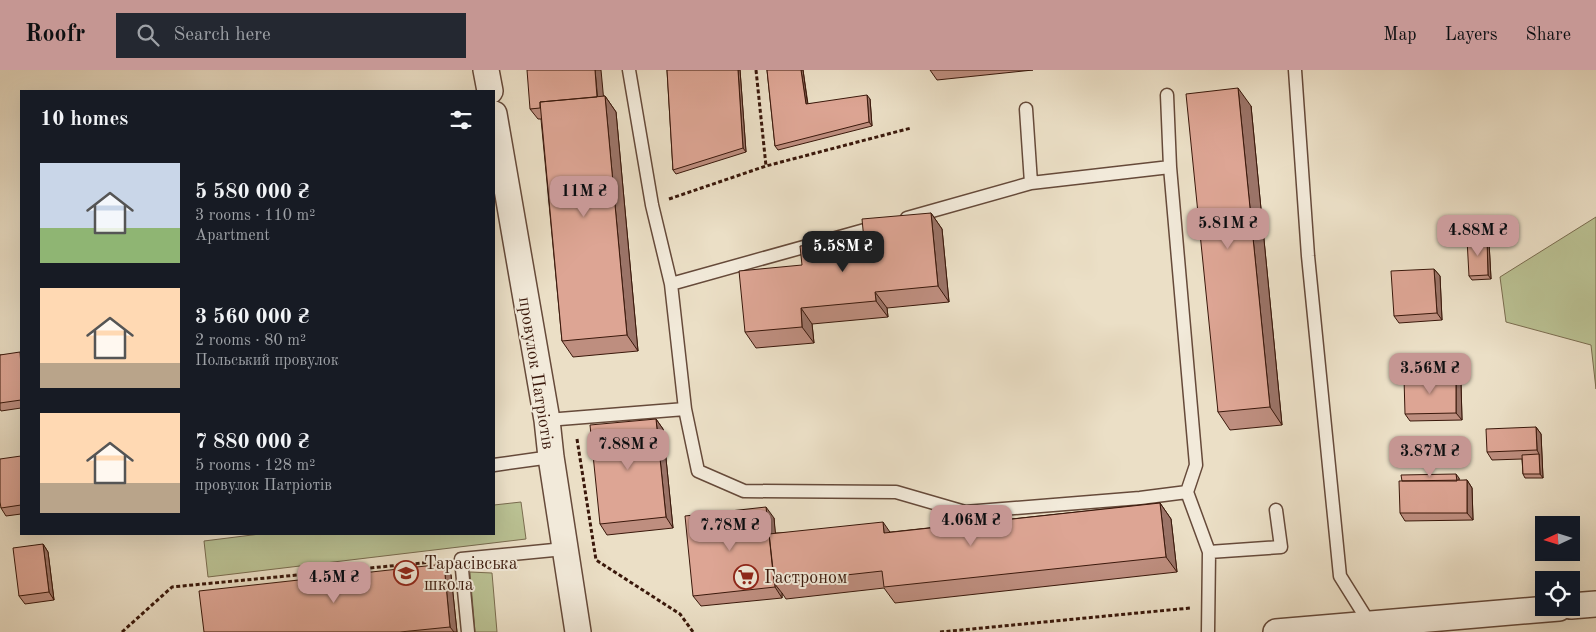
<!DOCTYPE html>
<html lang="en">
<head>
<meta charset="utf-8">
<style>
  body { margin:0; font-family:"Old Standard TT",serif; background:#242831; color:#f1f3f6; height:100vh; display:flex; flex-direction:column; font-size:19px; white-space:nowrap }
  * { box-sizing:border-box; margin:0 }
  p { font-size:16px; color:#9ea1a6 }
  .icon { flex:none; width:28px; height:28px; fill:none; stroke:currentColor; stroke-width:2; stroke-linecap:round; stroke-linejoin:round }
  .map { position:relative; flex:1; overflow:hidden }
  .panel { position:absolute; left:20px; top:20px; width:475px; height:445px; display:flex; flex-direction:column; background:#171b24; border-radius:0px; box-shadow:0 5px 20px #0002 }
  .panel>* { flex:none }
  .needle { width:32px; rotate:266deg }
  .fabs { position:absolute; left:1535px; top:446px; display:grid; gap:10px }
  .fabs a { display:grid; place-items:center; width:45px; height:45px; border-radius:0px; background:#171b24; box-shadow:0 5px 20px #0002; font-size:25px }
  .price { position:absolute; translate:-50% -42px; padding:0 11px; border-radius:10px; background:#c59692; color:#111; font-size:16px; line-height:32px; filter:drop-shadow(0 1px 2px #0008) }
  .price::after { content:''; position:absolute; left:50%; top:30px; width:15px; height:11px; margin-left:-8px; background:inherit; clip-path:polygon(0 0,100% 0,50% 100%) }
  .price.current { background:#222; color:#fff }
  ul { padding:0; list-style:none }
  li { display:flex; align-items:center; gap:15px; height:125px; padding:0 20px }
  li span { display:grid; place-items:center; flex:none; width:140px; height:100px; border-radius:0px; color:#555 }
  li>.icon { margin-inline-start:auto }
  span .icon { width:60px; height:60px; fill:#fffc; stroke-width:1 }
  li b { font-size:21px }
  h2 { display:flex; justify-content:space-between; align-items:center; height:60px; padding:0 20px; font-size:21px }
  header { display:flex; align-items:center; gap:30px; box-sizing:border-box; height:70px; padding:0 25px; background:#c59692; color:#111 }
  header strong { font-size:24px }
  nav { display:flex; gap:28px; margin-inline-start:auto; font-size:18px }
  .search { width:350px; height:45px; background:#242831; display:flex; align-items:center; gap:12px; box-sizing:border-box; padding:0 18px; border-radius:0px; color:#9ea1a6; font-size:19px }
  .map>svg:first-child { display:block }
</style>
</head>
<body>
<header>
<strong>Roofr</strong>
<div class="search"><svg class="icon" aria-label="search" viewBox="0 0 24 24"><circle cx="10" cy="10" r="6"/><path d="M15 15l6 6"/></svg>Search here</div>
<nav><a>Map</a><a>Layers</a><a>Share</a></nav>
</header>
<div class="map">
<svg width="1596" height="562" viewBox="0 0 1596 562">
  <rect width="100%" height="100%" fill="#ebdfc6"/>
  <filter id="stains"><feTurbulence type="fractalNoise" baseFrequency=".004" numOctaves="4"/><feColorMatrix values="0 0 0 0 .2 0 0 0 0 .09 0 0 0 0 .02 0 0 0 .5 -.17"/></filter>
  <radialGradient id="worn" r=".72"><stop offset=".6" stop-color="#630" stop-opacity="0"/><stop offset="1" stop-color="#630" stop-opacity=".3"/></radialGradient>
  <!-- green -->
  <path fill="#bac193" stroke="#7a6c4f" d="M1596,147V319L1591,275L1506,252L1500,207Z
    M521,432L526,469L208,507L204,471L260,464H494V435Z
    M470,502L492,503L497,562H475Z"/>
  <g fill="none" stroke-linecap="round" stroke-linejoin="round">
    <defs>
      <path id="lane" d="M1295,0L1308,186L1340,506L1370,554
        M1167,25L1170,97
        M907,148L1031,113L1026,39
        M671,214L879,156
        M685,339L698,401L744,421L896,422L965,442L1140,428L1187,422L1196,395L1170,97L1031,113
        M547,350L685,339L671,214L652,135L629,0
        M494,395L551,387
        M1187,422L1209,482L1208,562
        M1209,482L1281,477L1276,440
        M468,562L461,489L564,479"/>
      <path id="street" d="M486,0L490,21
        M494,44L547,350L551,387L578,562
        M1571,536L1596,534
        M1276,562L1559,538"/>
    </defs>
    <!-- lane casing -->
    <use href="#lane" stroke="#664a3a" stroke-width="15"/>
    <!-- street casing -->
    <use href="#street" stroke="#664a3a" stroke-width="28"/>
    <!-- path -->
    <path stroke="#3a180b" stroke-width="3" stroke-dasharray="4 2.5" stroke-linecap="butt" d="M756,0L766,96
      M669,129L766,96L911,58
      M577,369L596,490L680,544L693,562
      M122,562L172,517L443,491
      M940,562L1190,538"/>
    <!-- lane -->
    <use href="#lane" stroke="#f2eada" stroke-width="12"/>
    <!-- street -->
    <use href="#street" stroke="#f2eada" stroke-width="25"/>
  </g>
  <!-- wall -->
  <path fill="#be8e7f" stroke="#3a180b" d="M667,0H740L746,82L676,104L673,100Z
    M767,0H803L808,34L870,29L872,56L778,80L775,76Z
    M930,0H1033L937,10Z
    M604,26H605L616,42L638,281L573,287L562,271L541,49H538L530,39Z
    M1251,36L1282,355L1230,360L1218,342Z
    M931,143L942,159L949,232L887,238L888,247L812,254L814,273L756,278L745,262L802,195Z
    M1489,172L1491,209L1472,210L1469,206Z
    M1434,199L1440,206L1442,250L1399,253L1394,246Z
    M0,285H21V338L1,341L0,339Z
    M1461,314L1462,350L1410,351L1405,344Z
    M656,349L663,359L673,458L607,465L600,454Z
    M1536,357L1541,364L1543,408H1525L1523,404L1522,389L1492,390L1487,382Z
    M21,386V444L6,446L1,438Z
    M1459,408V411L1467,410L1472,418L1473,450L1405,451L1400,443Z
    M1160,433L1171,449L1177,502L895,533L884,518L786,529L782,523V528L701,536L693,526L774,448L775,463L891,462Z
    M43,474L48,482L54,530L25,534L19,526Z
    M444,494L451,505L457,562H204Z"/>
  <!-- shaded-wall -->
  <path fill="#9b7468" stroke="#3a180b" d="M595,0H601L605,43L598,32Z
    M738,0H740L746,82L743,78Z
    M801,0H803L808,38L806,34Z
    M1238,18L1251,36L1282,355L1270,337Z
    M867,25L870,29L872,56L869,52Z
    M605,26L616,42L638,281L627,265Z
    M931,143L942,159L949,232L938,216Z
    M1487,168L1489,172L1491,209L1488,205Z
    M1434,199L1440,206L1442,250L1437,243Z
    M875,222L887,238L888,247L876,231Z
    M801,238L812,254L814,273L802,257Z
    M1456,307L1461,314L1462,350L1456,343Z
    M656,349L663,359L673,458L666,447Z
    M1536,357L1541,364L1543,408L1540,404L1539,384L1537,380Z
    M1456,404L1459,408V418L1457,414Z
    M1467,410L1472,418L1473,450L1467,443Z
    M1160,433L1171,449L1177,502L1166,487Z
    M766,437L774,448L780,512L774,513L782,523V528L775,517Z
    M883,452L894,468L884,463Z
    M43,474L48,482L54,530L49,522Z
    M444,494L451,505L457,562H454L450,557Z"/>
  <!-- building -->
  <path fill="#dda594" stroke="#3a180b" d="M527,0H595L597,27L540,32V38L530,39Z
    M667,0H738L743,78L673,100Z
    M767,0H801L806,34L867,25L869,52L775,76Z
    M1238,18L1270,337L1218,342L1186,24Z
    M605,26L627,265L562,271L540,32Z
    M931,143L938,216L875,222L876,231L801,238L802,257L745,262L739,201L802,195L800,176L864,170L862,149Z
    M1487,168L1488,205L1469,206L1467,169Z
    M1434,199L1437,243L1394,246L1391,201Z
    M20,282L21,296V330L0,333V285Z
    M1456,307V343L1405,344L1404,308Z
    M656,349L666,447L600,454L590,355Z
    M1536,357L1537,380L1487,382L1486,359Z
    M1539,384L1540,404H1523L1522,385Z
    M21,386V435L1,438L0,432V389Z
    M1456,404L1457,411H1402L1401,405Z
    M1467,410V443H1400L1399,411Z
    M1160,433L1166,487L884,517L882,501L774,513L769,464L883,452L884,463Z
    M766,437L775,517L693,526L685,446Z
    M43,474L49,522L19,526L13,478Z
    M444,494L450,557L400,562H204L199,521Z"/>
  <!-- icons -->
  <defs>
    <symbol id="school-ring" viewBox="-11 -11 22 22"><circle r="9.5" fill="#f2eada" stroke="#8f2418" stroke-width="1.5"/><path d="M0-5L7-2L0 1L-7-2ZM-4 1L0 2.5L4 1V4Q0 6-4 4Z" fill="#8f2418"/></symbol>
    <symbol id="supermarket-ring" viewBox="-11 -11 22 22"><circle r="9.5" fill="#f2eada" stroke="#8f2418" stroke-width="1.5"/><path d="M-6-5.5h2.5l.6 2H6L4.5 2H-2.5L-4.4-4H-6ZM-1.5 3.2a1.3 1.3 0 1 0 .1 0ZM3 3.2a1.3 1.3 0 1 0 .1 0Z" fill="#8f2418"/></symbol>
  </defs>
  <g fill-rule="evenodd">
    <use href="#school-ring" x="392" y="489" width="28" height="28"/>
    <use href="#supermarket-ring" x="732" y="493" width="28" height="28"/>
  </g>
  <g text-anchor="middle" stroke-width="4" stroke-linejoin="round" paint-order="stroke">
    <!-- street labels -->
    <g font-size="18" fill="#3a180b" stroke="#f2eada">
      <text transform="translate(537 303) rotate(81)" y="6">провулок Патріотів</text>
    </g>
    <!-- poi labels -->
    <g font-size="18" fill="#3a180b" stroke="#f2eada" text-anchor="start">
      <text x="424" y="499">Тарасівська<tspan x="424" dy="21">школа</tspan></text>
      <text x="764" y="513">Гастроном</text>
    </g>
  </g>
  <rect width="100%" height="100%" filter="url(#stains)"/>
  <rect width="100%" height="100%" fill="url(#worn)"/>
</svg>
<div class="fabs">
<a><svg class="needle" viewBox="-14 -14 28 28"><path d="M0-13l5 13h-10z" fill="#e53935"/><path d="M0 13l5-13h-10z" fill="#9ea1a6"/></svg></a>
<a><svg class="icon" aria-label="locate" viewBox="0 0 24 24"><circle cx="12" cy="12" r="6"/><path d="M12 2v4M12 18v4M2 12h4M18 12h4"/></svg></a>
</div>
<b class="price" style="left:584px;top:148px">11M ₴</b>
<b class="price" style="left:1228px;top:180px">5.81M ₴</b>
<b class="price" style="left:1478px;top:187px">4.88M ₴</b>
<b class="price current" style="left:843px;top:203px">5.58M ₴</b>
<b class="price" style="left:1430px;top:325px">3.56M ₴</b>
<b class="price" style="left:628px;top:401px">7.88M ₴</b>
<b class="price" style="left:1430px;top:408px">3.87M ₴</b>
<b class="price" style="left:971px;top:477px">4.06M ₴</b>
<b class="price" style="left:730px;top:482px">7.78M ₴</b>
<b class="price" style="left:334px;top:534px">4.5M ₴</b>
<section class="panel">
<h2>10 homes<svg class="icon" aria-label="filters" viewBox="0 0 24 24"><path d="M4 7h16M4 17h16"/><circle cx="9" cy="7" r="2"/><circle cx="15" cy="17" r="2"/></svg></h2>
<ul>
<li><span style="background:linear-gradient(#c9d6e8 65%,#8fb573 0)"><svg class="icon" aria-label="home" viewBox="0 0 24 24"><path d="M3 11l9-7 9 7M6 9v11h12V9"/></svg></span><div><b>5 580 000 ₴</b><p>3 rooms · 110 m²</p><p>Apartment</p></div></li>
<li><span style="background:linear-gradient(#ffd9b3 75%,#b9a48a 0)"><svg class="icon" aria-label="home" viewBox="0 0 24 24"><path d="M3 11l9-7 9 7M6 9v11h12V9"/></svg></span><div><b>3 560 000 ₴</b><p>2 rooms · 80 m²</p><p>Польський провулок</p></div></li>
<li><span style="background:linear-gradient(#ffd9b3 70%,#b9a48a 0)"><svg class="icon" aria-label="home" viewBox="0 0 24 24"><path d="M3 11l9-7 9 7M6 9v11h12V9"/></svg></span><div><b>7 880 000 ₴</b><p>5 rooms · 128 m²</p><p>провулок Патріотів</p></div></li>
</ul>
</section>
</div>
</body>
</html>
